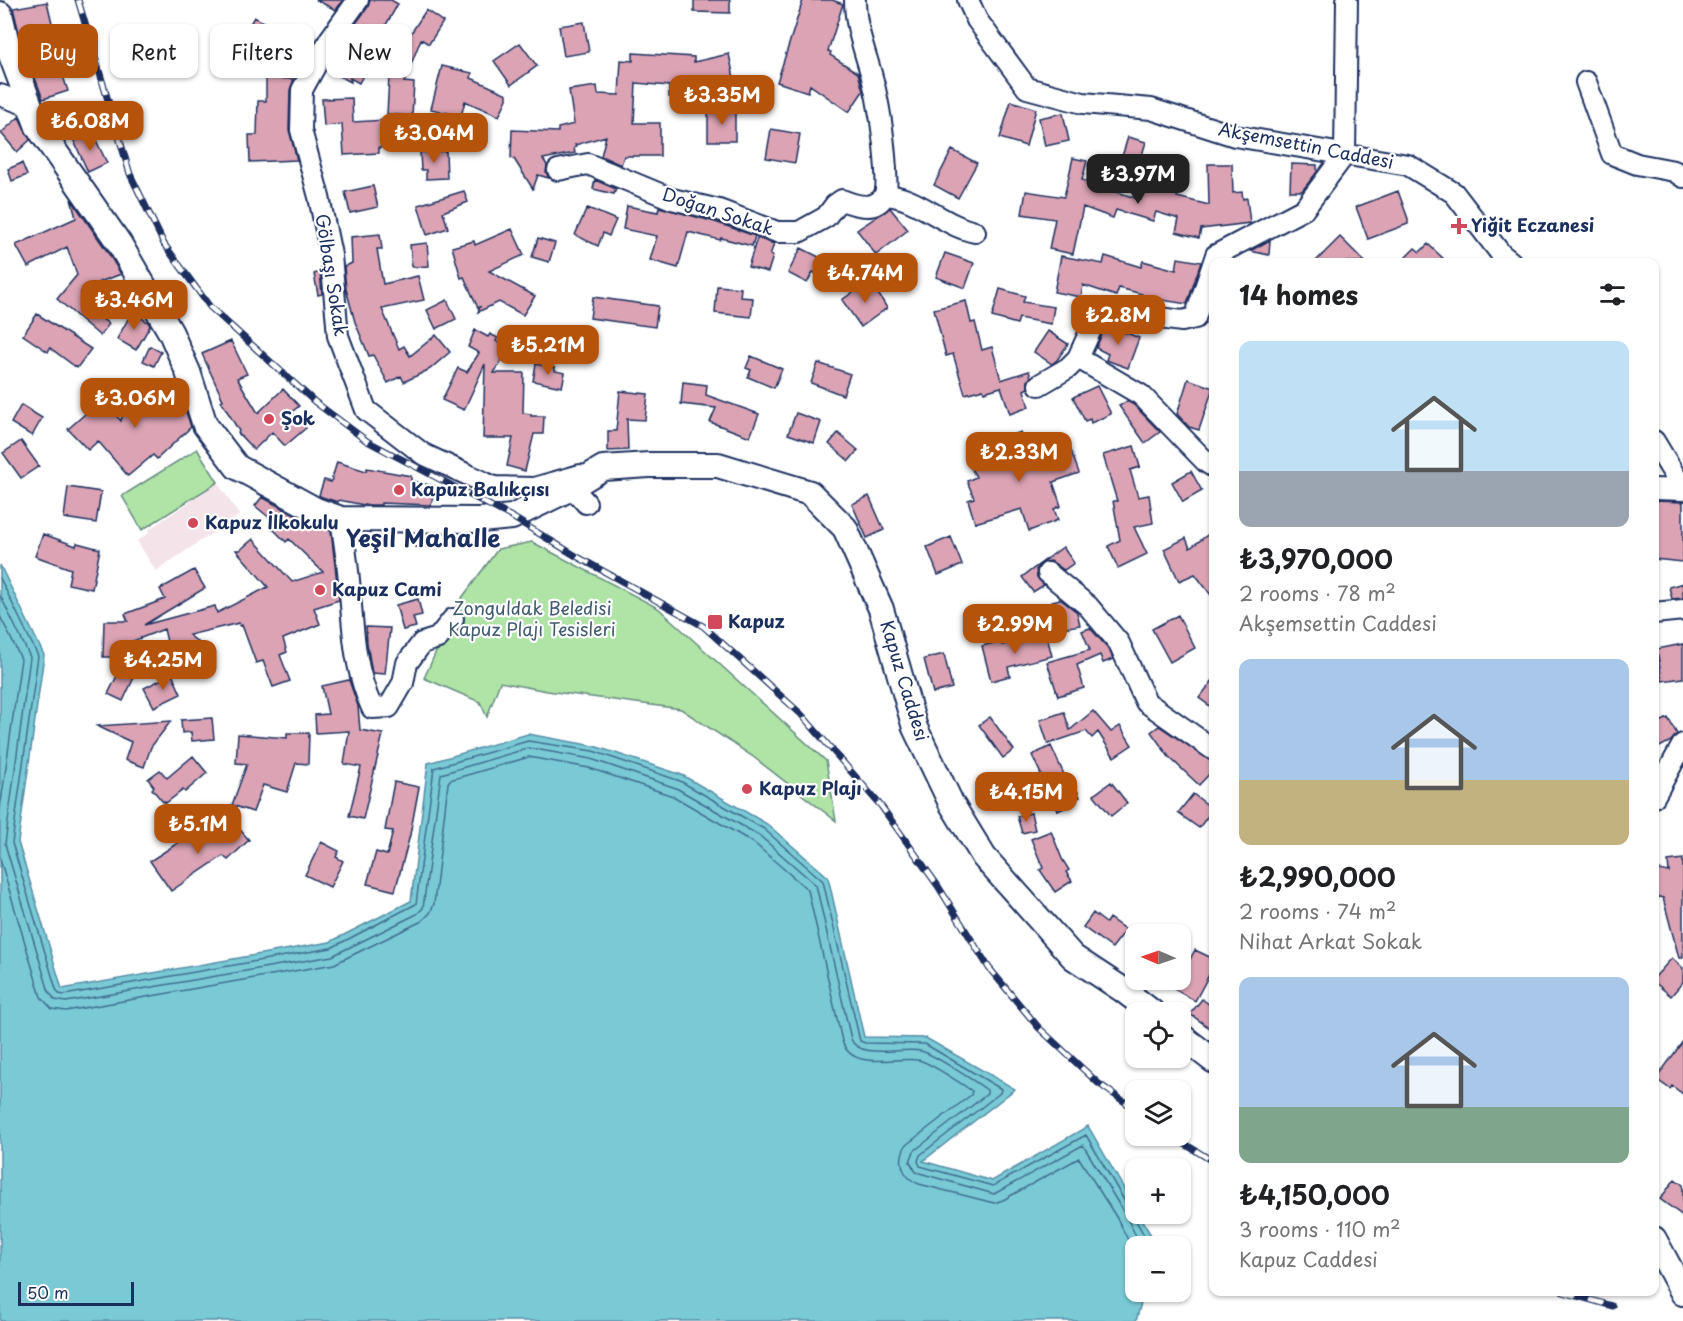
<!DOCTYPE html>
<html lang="en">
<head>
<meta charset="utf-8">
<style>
  body { margin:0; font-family:"Playpen Sans",sans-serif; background:#f6f6f6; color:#202124; height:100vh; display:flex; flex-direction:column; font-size:22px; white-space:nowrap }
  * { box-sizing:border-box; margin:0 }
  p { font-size:20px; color:#757577 }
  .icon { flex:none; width:33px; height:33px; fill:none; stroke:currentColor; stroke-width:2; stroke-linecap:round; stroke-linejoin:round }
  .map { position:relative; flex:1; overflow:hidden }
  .panel { position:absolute; left:1209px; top:258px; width:450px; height:1038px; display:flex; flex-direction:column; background:#fff; border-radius:12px; box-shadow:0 2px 4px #0004 }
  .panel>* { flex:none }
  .guide { position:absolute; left:18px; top:24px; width:570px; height:54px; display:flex; gap:12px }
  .needle { width:39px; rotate:272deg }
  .fabs { position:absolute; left:1125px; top:924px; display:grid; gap:12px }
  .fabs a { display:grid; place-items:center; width:66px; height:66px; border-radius:12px; background:#fff; box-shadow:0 2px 4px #0004; font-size:30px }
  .scale { position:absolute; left:18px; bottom:15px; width:116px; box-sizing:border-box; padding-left:6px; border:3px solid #1b2f5e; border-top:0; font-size:16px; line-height:21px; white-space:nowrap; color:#1b2f5e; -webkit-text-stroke:4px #fff; paint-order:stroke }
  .price { position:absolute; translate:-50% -51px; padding:0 14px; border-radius:12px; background:#b45309; color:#fff; font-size:20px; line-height:39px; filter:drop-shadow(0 2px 3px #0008) }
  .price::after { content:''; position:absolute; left:50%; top:36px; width:18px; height:14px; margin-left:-9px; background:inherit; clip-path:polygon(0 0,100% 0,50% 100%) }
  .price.on { background:#222; color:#fff }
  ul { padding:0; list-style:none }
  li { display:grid; align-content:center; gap:12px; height:318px; padding:0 30px }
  li span { display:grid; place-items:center; height:186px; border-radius:12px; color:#555 }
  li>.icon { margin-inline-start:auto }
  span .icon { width:108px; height:108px; fill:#fffc; stroke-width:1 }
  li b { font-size:26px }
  h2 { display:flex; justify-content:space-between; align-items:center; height:72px; padding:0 30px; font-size:26px }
  .chip { padding:0 21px; border-radius:12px; background:#fff; box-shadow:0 2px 4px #0004; font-size:21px; line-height:54px }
  .chip.on { background:#b45309; color:#fff }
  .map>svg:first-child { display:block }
</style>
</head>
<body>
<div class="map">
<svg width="1683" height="1321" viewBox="0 0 1683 1321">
  <rect width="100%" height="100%" fill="#fff"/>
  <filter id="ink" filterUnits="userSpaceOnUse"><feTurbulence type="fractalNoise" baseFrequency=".0167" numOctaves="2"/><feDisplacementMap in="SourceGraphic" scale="12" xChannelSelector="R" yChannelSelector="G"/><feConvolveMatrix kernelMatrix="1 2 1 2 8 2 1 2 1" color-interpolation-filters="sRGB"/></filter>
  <g filter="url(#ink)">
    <!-- built -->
    <path fill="#f4e3e8" d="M218,483L239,515L156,571L137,541L149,533L148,530Z"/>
    <!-- green -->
    <path fill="#b0e4a6" stroke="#668a82" stroke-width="1.5" d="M197,449L218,482L142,530L122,496Z
      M532,542L658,608L826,761L836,821L752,756L681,709L547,691L500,682L487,717L480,702L424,678L459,602L498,549Z"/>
    <!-- water -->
    <path fill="#7acad6" stroke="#548ca6" stroke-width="1.5" d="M0,565L44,655L18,842L62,989L330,942L411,901L428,763L528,734L594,746L682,775L767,824L828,877L864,1037L926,1038L1015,1089L923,1161L992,1181L1088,1126L1135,1208L1136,1214H1138L1154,1240L1153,1246H1136V1292H1144L1136,1321H0Z"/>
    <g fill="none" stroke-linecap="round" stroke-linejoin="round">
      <!-- shore -->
      <path stroke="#416d8e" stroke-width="1.5" d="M0,578L38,656L12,843L56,989L59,994L64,995L331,948L416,904L434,768L528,741L593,751L680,781L764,829L823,881L860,1041L865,1043L925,1044L1001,1089L1000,1093L920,1155L918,1161L920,1166L993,1186L1086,1135L1128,1207L1133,1211C1134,1224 1147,1233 1147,1246
        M0,595L30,657L5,844L49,992L55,1000L66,1002L332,956L417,914L423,908L441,774L529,748L591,759L676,788L760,836L816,885L851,1039C859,1060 902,1047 921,1051C933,1054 976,1082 987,1090V1094L914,1151L910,1162L916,1172L994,1194L1083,1145L1126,1216L1139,1242L1140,1246
        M0,616L21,659L0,810
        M0,859L41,997L52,1009L66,1011L334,964L422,921L430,913L434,904L448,783L450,780L529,757L589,768L673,796L754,843L808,890L842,1041C852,1072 894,1056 918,1060C929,1062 962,1084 972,1091L971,1095L906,1145C897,1161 902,1177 919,1184L994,1203L1003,1200L1079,1158L1118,1220L1130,1244L1136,1260"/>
    </g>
    <!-- building -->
    <path fill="#dba3b4" stroke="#1b2f5e" stroke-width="1.5" d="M316,0H343L336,10Z
      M370,0H391L398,4L380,35L404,44L426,10L443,22L429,44L421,39L404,82L414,83L412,116L387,114L389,77L367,68L359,83L350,78L351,82L327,70L340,45L368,7Z
      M694,0H730V13L694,12Z
      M803,0H832L843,4L828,51L831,52L830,55L858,73L863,91L849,112L810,85L808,92L777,82Z
      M47,2L61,60L58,61L68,91L43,99L32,70L35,69L27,39L21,41L13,8Z
      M254,17L285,34L271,58L240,41Z
      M584,22L589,52L564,56L559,26Z
      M520,43L537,66L511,85L494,61Z
      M633,53L694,57V62L729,54L734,78L723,80L724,88L676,98L669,97V86L636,83L634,123H660V156H624L621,165L601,156L606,136L575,145L576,147L574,148L575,153L543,159L547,165L546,172L549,178L538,175L533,189L514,159L511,158L512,130L558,132V128L574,124L569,90L597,86L598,94L619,95L621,60L633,61Z
      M277,61L302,64L298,73Z
      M442,66L472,73L471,78L507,94V99L499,116L465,101L461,116L431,109Z
      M266,78L294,79L290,90L289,130L297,160L250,162L249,135H257L258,101H266Z
      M352,98L353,122L386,120L387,147H379V153L344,155L342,124L324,126L322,99Z
      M1011,101L1036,109L1026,146L1000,138Z
      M708,111H735V141H708Z
      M1063,113L1069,141L1045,146L1039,118Z
      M19,117L30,140L17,152L1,133Z
      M771,129L800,134L795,163L766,158Z
      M92,132L107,163L88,172L74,141Z
      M1128,137L1146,142L1138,168L1120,163Z
      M952,150L977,163L958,198L934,185Z
      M446,151L447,178L426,179V170H421L420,152Z
      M1073,158L1087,161L1082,180L1141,200L1147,178L1180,188L1177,197L1209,205L1208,164H1232L1233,193L1242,192L1243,199L1247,198L1250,223L1201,229L1199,238L1176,232L1179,219L1156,212L1153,221L1116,210L1113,218L1083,207L1073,254L1049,249L1055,219L1022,214L1026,191L1064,197Z
      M22,163L27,175L12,181L8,169Z
      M1291,164L1317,165V172L1302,191H1290Z
      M595,180L616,189L614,194L593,189Z
      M373,186L378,207L350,213L345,192Z
      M464,191L468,202L443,212L448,228L427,235L418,205Z
      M1398,191L1408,219V224L1368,239L1356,207Z
      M71,199L107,251L121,274L100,282L82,304L109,324L100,336L57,299L77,275L67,247L28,267L16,245L76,218Z
      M627,206L658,212L659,207L715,222L755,236L752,246L721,238L720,240L688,232L678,268L650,260L657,236L623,229Z
      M587,208V211L588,208L616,220L609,236L603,233L598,246L575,235Z
      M890,208L908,230L876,255L857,230Z
      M512,229L524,255L489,271L535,296L523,315L499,302L478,312L480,307L478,308L464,277L461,278L452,247L474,241L475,245Z
      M380,234L382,249H377L383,284L418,276L424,300L382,309L399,349L404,346L410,356L436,335L450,352L430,369L404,382L401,376L388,383L373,355L369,356L355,322L346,289L344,267L352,263L351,237Z
      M1340,237L1365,262H1315Z
      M538,238L555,243L549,262L532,257Z
      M757,238L774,244L770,255L773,256L768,272L748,267Z
      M1270,240L1269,255L1250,251Z
      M427,243L429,266L412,267L410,245Z
      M1428,244L1447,262H1401L1415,248L1420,252Z
      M801,248L825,260L817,274L813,272L807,283L788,273Z
      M945,253L974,263L965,288L936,277Z
      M1061,256L1103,264L1105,256L1141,267L1143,261L1176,270L1178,258L1201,262L1187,304L1162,300L1161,304L1141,298L1142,294L1119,288L1116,296L1083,285L1081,297L1054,292Z
      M320,272L322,294L318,295L314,274Z
      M870,280L887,308L861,327L842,300Z
      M717,286L741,288L740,297L753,298L751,317L715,313Z
      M1000,289L1025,296L1023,302L1054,307L1051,324L1019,318L1017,324L992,317Z
      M593,297L658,306L655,327L590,318Z
      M447,300L456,319L436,329L427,310Z
      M966,301L971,323L975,322L982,350L992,347L1001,380L1029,371L1031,377L1028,380V388L1024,390L1029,407L1010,414L1001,387L984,392L983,389L965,394L953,354L946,356L934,309Z
      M132,312L148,322L150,326L136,350L117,339Z
      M37,314L91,349L77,368L50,348L48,352L23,335Z
      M1111,324L1116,326L1115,328L1139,338L1128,368L1106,360L1108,354L1096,348L1103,332Z
      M475,330L488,337L490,334L498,338L496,341L508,349L494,373H524L523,413L531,414V416H544L543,434H534L525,471L507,466L513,438H483L485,364L464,410L442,400L458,368L467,372L479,353L468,347Z
      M1048,331L1068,344L1057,360L1052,364L1034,352Z
      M231,341L247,374L237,378L258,413L283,389L299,406L292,412L306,428L285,446L272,432L254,450L238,433L239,431L221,401L223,400L202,354Z
      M150,346L161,352L154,366L143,361Z
      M751,356L782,369L774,388L748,377L751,370L746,368Z
      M818,363L850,374L843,395L811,383Z
      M536,364L555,368V371L565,373L562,387L533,381Z
      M1188,379L1213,388L1199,430L1189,427L1177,414Z
      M683,382L707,385L706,395L759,414L750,437L710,422L716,408L681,404Z
      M177,384L191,427L157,459L153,455L128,476L98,441L88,450L68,429L102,399L121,421L127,398L137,396L163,403L167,387Z
      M1097,386L1111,414L1091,423L1090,419L1085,421L1073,397Z
      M620,391L648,394L645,420L627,419L628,450L608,451V431H616Z
      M1127,401L1134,405L1160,432L1145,443L1119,406Z
      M21,405L42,418L32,436L11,423Z
      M796,413L821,422L814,443L788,434Z
      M1021,432L1031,461L1070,448L1079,473L1053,482L1061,506L1054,509L1058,520L1029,531L1022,509L975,523L968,500L974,498L967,481L976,477L968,463L1001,449L998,440Z
      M838,433L858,450L849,461L829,444Z
      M21,441L39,466L21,478L3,453Z
      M1134,446L1140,467L1130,470L1138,497L1149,495L1153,523L1134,527L1147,554L1118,568L1108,546L1120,540L1113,501H1117L1103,455Z
      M337,462L366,471L367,468L411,476V481L435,486L431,505L381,503V505H364L339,500L338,502L322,497L319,495L324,480L331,482Z
      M1191,471L1202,491L1183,502L1172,482Z
      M68,487L101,492L96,523L64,518Z
      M869,496L884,530L867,538L852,504Z
      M262,497L309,523L331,531L339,600L314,608L320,624L283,639L287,652L280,655L290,681L273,687L263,661L256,663L242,625L240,626L239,623L189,635L208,650L171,659L164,629L128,643V657H103L104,621H128L125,614L165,599L160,589L194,570L205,588L144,625L215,606L217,613L268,587L236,550H240L253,539L292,582L323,572L289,539L286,542L272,528L276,523L255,506Z
      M1654,501L1683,502V562L1654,559Z
      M1214,530V599L1195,574L1179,581L1164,549L1186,538L1190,548Z
      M43,534L76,546L77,543L100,549L92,589L68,584L71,569L35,556Z
      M416,534H431V547H415Z
      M951,537L962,565L938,575L927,547Z
      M1063,547L1074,563L1064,570L1051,561L1044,562L1039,565L1036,570L1037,577L1044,585L1033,592L1022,577Z
      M1683,583V598L1672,599L1669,587Z
      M418,599L422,615L413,617L416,627L403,630L396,605Z
      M1060,599L1077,612L1080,625L1058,629L1052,601Z
      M1178,615L1195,648L1170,662L1152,629Z
      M366,627L390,628L385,674L372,673L367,643Z
      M1090,628L1109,649L1113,659L1103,663L1100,655L1077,665L1084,688L1058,696L1047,662L1090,650L1082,631Z
      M1046,633L1052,656L1008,667L1010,676L991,681L982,646L1001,641L1002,645Z
      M1683,644V678L1662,681L1657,649Z
      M944,654L952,688L933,693L924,659Z
      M123,664L137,671L123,701L108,694Z
      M172,674L181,694L154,707L144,688Z
      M1214,679V709L1199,698Z
      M349,680L358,706L360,730L383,734L363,819L349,816L361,767L344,764L349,731L316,733L315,715L328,714L322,686Z
      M1093,711L1111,732L1120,726L1132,745L1114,757L1098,732L1092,738L1086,731L1048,744L1040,720L1064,712L1070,730Z
      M990,717L1014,750L1003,758L979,725Z
      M212,718L214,739L192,741L191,732L182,733L181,720Z
      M1668,718L1677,734L1671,741L1654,750V725Z
      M171,721L151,747L144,767L125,760L131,742L97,726Z
      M1159,726L1214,763V769L1199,785L1169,757L1151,732Z
      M287,733H309L308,764L296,763L287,792L263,785L253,812L232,805L247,764L236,763L238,734L287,738Z
      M1051,746L1068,783L1073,781L1080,797L1071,801L1073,804L1058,811L1032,755Z
      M193,756L207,773L185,792L183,790L166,803L164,801L163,802L152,789L154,787L148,779L160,770L167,778Z
      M394,782L419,787L410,835L395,891L367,884L376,852L387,855L393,831L385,830Z
      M1111,782L1127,803L1111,816L1094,795Z
      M1193,794L1213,809L1199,828L1178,813Z
      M1031,813L1035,830L1022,833L1017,816Z
      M223,824H235L249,840L228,860L223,856L171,891L150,861L190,835L198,847Z
      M1051,831L1062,859L1069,870L1066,872L1072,881L1055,892L1040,870L1043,868L1031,839Z
      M321,842L339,851L336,857L343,861L330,887L305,875Z
      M1683,859V958H1679L1663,898L1654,896V869L1669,872L1668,861Z
      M1093,913L1106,923L1109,918L1126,930L1112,948L1083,927Z
      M1195,950L1214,959V977L1209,975L1195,1001L1174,989L1180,980V955L1190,959Z
      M1672,958L1683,968V982L1671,996L1654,982V978Z
      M1202,999L1214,1008V1031L1190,1014Z
      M1683,1041V1094L1672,1086L1670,1089L1656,1079Z
      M1675,1179L1683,1185V1216L1660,1199Z"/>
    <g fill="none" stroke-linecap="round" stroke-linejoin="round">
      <defs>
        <path id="minor" d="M358,0L330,39L302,90L301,130L319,197L331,255L338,336L366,410L423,454L494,487L534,488L580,475
          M968,0L977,20L1027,88L1083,103L1151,109L1235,136L1408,165L1454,193L1501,254L1511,262
          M1586,82L1612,154L1637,164L1674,171L1683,177
          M0,95L30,106
          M558,170L588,164L672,199L719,210L777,232H799L826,217L835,205L842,200C854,205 875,212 884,196C888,189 886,177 886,169C884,138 880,107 872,77C865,51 855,27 855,0
          M885,195C916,196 942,225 975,232
          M1078,358L1141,395L1206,462L1214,467
          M1039,385L1068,368L1078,358L1093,325L1107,311L1182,321L1195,318L1216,255L1304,209L1345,154L1347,0
          M1654,441L1683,489
          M572,487L586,503
          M1654,489L1683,490
          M341,519C344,540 347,560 349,580C353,625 353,666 372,708L389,707L403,683L407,663L422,643L438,638L453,619
          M1048,573L1088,606L1119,643L1146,702L1214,750
          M1654,613L1683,610
          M1654,797L1683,744"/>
        <path id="major" d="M0,14L8,47L38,127L119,243L171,333L188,372L205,425L237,467L316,510L341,519L480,520L512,517L563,492L603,468L649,465H718L810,493L845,528L881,609L915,728L951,803L984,857L1073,957L1123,990L1152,1012
          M1180,1035L1214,1061
          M1654,1239L1683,1293"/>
      </defs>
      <!-- minor casing -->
      <use href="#minor" stroke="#1b2f5e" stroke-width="24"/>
      <!-- major casing -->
      <use href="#major" stroke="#1b2f5e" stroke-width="28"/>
      <!-- minor -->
      <use href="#minor" stroke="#fff" stroke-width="20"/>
      <!-- major -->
      <use href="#major" stroke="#fff" stroke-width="24"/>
      <defs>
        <path id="rail" d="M78,0L130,174L164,244L210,307L315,402L367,441L512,517L576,556L703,626L801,714L881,806L938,886L989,968L1039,1028L1098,1083L1136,1110
          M1172,1136L1214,1162
          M1563,1292L1612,1306"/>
      </defs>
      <!-- rail casing -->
      <use href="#rail" stroke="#1b2f5e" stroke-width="7"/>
      <!-- rail -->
      <use href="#rail" stroke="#fff" stroke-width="4.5" stroke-dasharray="14" stroke-linecap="butt"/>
    </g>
  </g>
  <!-- markers -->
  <g fill="#d1495b" stroke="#fff" stroke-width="2">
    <path d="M1456 217h6v6h6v6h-6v6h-6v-6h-6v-6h6z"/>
    <circle cx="269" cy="419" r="6"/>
    <circle cx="399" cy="490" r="6"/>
    <circle cx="193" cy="523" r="6"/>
    <circle cx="320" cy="590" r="6"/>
    <rect x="707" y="614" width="16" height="16" rx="3"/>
    <circle cx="747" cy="789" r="6"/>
  </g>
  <g text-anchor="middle" stroke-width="4.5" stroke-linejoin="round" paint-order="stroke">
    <!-- street labels -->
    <g font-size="18" fill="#1b2f5e" stroke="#fff">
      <text transform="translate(1306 146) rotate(11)" y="6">Akşemsettin Caddesi</text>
      <text transform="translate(718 212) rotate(18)" y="6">Doğan Sokak</text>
      <text transform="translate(331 275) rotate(81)" y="6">Gölbaşı Sokak</text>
      <text transform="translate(904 681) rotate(73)" y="6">Kapuz Caddesi</text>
    </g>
    <!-- poi labels -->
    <g font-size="18" font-weight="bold" fill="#1b2f5e" stroke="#fff" text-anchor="start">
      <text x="1471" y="232">Yiğit Eczanesi</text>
      <text x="281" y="425">Şok</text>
      <text x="411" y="496">Kapuz Balıkçısı</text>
      <text x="205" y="529">Kapuz İlkokulu</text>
      <text x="332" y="596">Kapuz Cami</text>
      <text x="728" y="628">Kapuz</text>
      <text x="759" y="795">Kapuz Plajı</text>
    </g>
    <!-- park labels -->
    <g font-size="18" fill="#405c70" stroke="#fff">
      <text x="532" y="615">Zonguldak Beledisi<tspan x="532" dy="21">Kapuz Plajı Tesisleri</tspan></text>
    </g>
    <!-- district labels -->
    <g font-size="24" font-weight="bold" fill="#1b2f5e" stroke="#fff">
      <text x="423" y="547">Yeşil Mahalle</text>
    </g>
  </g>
</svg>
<div class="fabs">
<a><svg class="needle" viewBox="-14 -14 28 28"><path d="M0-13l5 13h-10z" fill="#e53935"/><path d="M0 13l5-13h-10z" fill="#757577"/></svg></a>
<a><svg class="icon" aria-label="locate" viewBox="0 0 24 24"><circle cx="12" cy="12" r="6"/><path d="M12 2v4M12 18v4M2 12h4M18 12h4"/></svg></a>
<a><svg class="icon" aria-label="layers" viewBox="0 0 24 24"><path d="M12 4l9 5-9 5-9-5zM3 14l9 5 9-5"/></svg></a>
<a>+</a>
<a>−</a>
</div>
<div class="scale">50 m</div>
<b class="price" style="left:722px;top:126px">₺3.35M</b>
<b class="price" style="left:90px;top:152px">₺6.08M</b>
<b class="price" style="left:434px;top:164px">₺3.04M</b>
<b class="price on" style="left:1138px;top:205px">₺3.97M</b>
<b class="price" style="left:865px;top:304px">₺4.74M</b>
<b class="price" style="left:134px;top:331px">₺3.46M</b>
<b class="price" style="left:1118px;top:346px">₺2.8M</b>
<b class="price" style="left:548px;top:376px">₺5.21M</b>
<b class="price" style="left:135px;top:429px">₺3.06M</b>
<b class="price" style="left:1019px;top:483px">₺2.33M</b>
<b class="price" style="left:1015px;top:655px">₺2.99M</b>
<b class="price" style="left:163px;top:691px">₺4.25M</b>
<b class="price" style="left:1026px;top:823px">₺4.15M</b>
<b class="price" style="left:198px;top:855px">₺5.1M</b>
<div class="guide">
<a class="chip on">Buy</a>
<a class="chip">Rent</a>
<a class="chip">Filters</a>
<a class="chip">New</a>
</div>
<section class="panel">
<h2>14 homes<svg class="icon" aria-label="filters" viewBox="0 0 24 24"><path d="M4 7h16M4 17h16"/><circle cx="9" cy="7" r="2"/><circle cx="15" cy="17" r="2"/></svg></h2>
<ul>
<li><span style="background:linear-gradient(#bfe0f5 70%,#9aa5b1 0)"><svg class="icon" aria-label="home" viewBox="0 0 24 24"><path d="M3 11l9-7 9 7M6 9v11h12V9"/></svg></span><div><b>₺3,970,000</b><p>2 rooms · 78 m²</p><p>Akşemsettin Caddesi</p></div></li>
<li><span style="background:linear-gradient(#a9c7e8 65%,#c2b280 0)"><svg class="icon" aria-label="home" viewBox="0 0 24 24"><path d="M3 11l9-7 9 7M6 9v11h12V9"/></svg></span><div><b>₺2,990,000</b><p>2 rooms · 74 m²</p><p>Nihat Arkat Sokak</p></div></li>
<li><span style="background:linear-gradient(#a9c7e8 70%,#7fa58c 0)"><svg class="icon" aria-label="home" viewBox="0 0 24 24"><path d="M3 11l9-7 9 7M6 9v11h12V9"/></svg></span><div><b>₺4,150,000</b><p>3 rooms · 110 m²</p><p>Kapuz Caddesi</p></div></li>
</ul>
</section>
</div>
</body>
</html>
